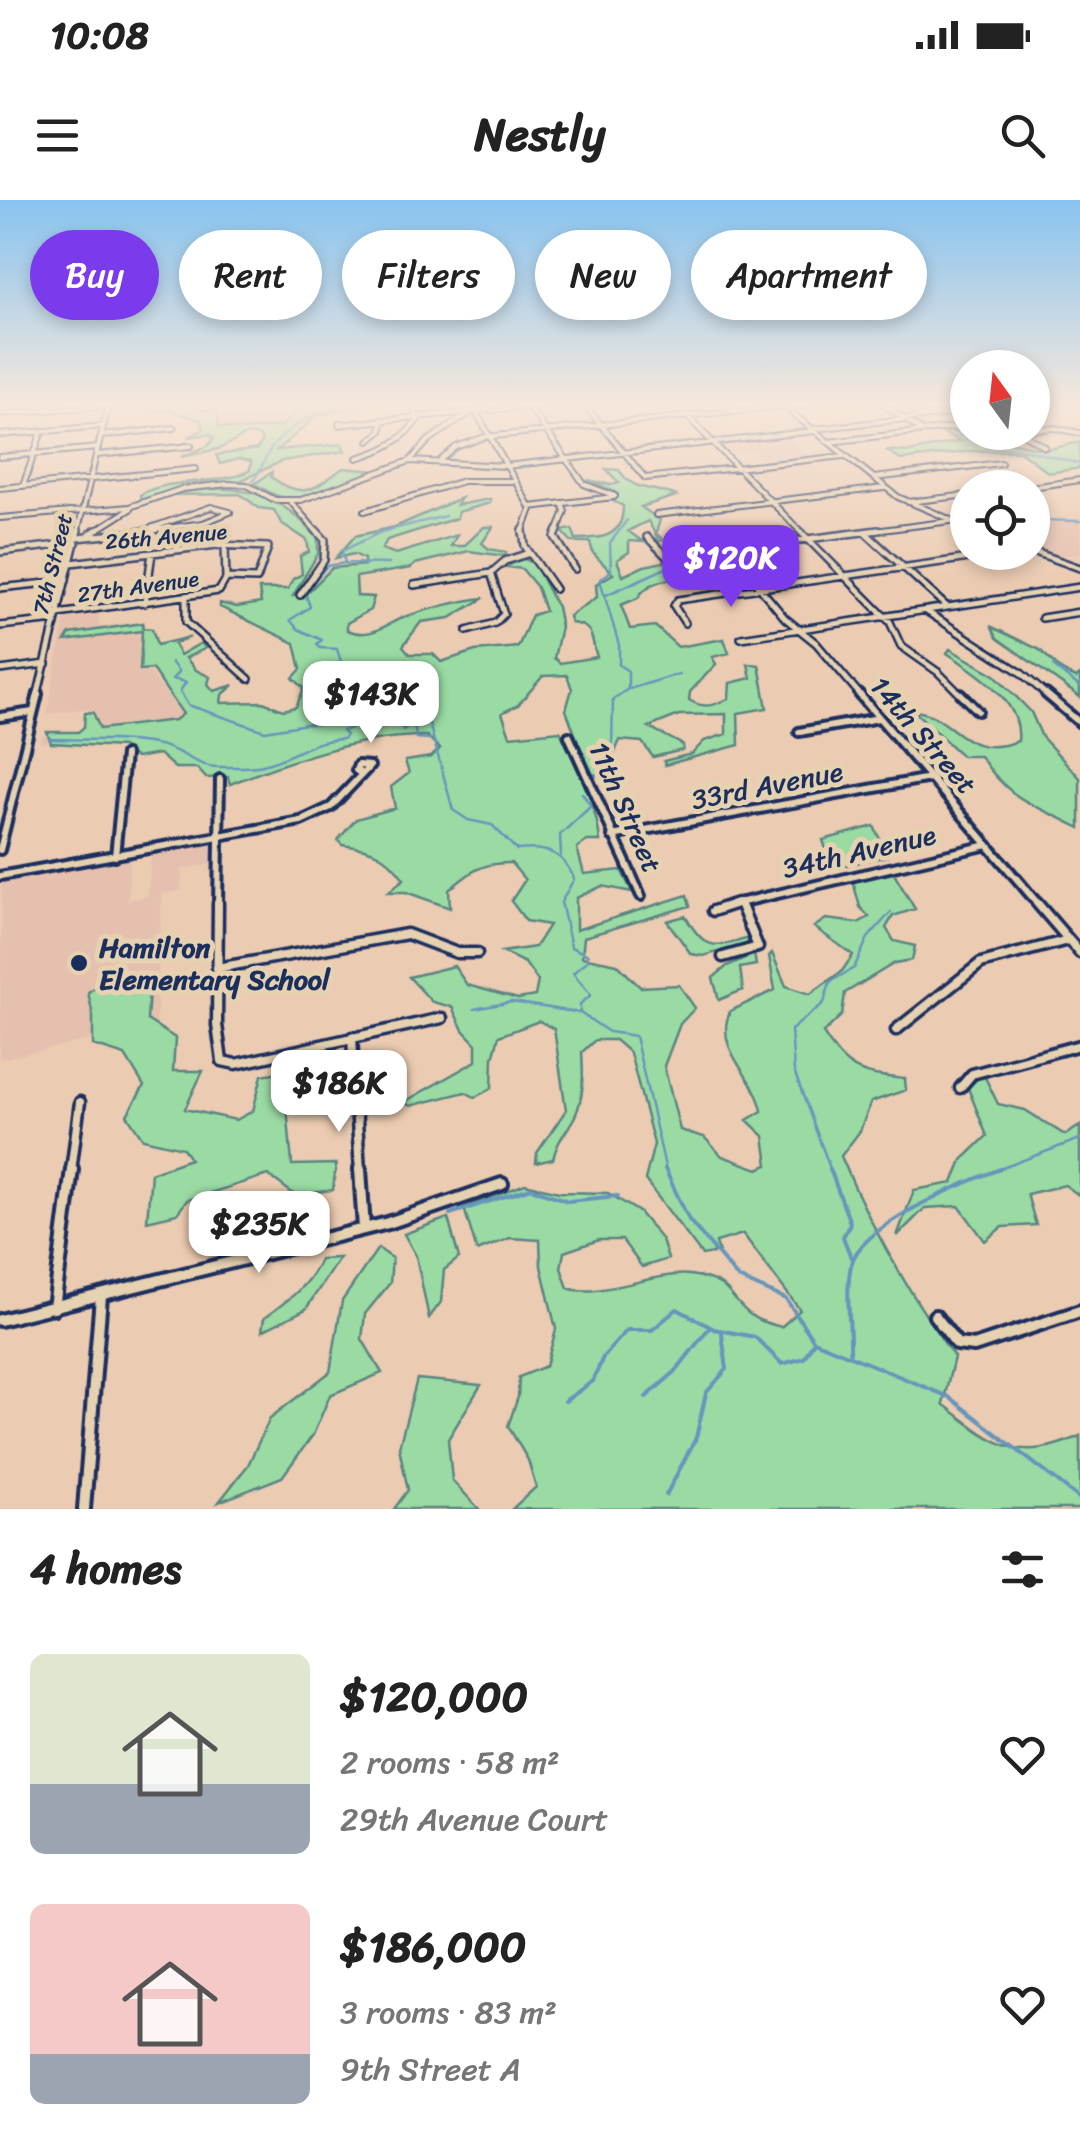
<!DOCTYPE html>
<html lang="en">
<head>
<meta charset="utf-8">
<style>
  body { margin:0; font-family:Sriracha,sans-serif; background:#f2f2f2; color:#222; height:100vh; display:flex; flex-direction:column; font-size:38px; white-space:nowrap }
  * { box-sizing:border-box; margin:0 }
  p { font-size:32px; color:#767676 }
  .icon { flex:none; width:55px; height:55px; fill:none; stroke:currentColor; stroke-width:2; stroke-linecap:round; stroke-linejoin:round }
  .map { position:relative; height:1309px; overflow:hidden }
  .panel { display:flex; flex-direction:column; background:#fff; flex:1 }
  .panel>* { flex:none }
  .top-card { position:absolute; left:30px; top:30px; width:1020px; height:90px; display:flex; gap:20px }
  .needle { width:65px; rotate:345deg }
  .controls { position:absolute; left:950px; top:150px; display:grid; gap:20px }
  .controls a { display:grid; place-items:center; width:100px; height:100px; border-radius:50%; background:#fff; box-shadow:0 5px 15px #0003; font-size:50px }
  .price { position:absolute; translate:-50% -85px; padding:0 22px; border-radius:20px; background:#fff; color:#222; font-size:32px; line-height:65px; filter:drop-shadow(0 2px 5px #0008) }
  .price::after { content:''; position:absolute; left:50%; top:60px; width:30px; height:22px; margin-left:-15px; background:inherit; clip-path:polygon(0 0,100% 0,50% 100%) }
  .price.current { background:#7c3aed; color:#fff }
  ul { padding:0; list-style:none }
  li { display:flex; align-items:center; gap:30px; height:250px; padding:0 30px }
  li span { display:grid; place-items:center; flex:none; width:280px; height:200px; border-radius:15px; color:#555 }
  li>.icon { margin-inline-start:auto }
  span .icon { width:120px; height:120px; fill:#fffc; stroke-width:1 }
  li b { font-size:42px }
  h2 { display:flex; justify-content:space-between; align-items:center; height:120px; padding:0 30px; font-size:42px }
  .pill { padding:0 35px; border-radius:45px; background:#fff; box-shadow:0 5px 15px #0003; font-size:35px; line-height:90px }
  .pill.current { background:#7c3aed; color:#fff }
  .status { display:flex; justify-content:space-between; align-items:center; height:70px; padding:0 50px; background:#fff; direction:ltr }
  .status svg { height:28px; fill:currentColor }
  header { display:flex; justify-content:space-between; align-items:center; height:130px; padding:0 30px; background:#fff; font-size:45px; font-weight:700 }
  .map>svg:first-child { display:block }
</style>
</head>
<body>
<div class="status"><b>10:08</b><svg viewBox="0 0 49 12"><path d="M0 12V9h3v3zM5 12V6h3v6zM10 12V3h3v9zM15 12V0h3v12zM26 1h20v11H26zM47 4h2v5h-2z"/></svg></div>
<header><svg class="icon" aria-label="menu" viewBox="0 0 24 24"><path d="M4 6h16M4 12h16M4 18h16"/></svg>Nestly<svg class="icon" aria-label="search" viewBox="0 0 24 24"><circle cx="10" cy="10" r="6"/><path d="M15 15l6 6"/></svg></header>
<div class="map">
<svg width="1080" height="1309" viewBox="0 0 1080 1309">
  <rect width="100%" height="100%" fill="#ebcbb1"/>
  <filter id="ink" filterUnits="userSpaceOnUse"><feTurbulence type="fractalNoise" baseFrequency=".01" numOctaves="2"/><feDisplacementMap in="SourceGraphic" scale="20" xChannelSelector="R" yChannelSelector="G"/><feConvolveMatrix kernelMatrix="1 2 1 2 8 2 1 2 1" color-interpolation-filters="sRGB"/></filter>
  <g filter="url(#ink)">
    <!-- built -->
    <path fill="#e5c0ae" d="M221,203H346L322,208L287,232L220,238Z
      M785,236L811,258L766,263L754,251L730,254L719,244Z
      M1080,318V353L1058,356L1033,347L1032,326Z
      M100,410L98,427L144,421L142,462L186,520L40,543L42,536L86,529L88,508L47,514L65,415Z
      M208,644L213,647L212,664L182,669L181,691L162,694L156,826L0,859L2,681L130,658L128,700L148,696L151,654Z"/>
    <!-- green -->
    <path fill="#9adba4" stroke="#5a8581" stroke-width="2.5" d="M190,203L193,209L218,211L219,227L243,230L282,226C301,202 332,199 361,205L317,216L277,250L342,244L345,251L282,261L238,282L207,283L141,300L140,295C171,276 225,286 250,270L251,261L239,259L220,264L216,255L257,249L262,242L260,236L248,234L219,249L181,257L208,246L214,238L210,234L189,237L204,229L200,220L173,211H150L149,204Z
      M957,230L1046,250L1080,242V268L1049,273L1020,251H972L901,260L886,250L909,252L960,241L939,231Z
      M343,268L377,271C349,279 304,307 275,295C267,292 263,287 254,284L272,272L271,277C304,301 314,289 343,268Z
      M606,269L619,270C634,293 654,286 676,296L641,307L660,320L656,333L663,340L659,341L648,321L628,331L643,342L629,341V352L617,360L623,376L644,366L689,357L681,363L690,374C671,379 648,380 638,398L621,405L630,429L655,426L678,447L724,439L729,453L712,457L716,464L690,492L689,500C703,509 715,506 729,498L730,483L751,478L748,464L759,465L767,508L738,513L739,545L665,565L664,561L692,554L704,541L726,534V514L679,515L649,527L683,545V550L653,557L642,542L620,540L607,571L591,576L566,510L572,489L567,475L543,476L518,505L502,513L510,536L560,531C576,569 596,600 600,641H587L577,648L584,674L621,670L632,692L602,686L576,698V730L687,695L690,706L584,737L582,757L617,764L640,787L679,785L695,808L680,824L664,866L680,930L704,937L722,956L758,969L768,965L764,936L747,920L762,911C756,876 713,851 730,811L775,790L769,756L772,753L786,786L810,794L842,771L853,755L814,727L826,719L858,723L869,717L860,707L852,678L893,672L915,709L893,716L886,728L894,741L915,746L912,760L895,763L845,793L842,815L823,833C848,873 860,874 905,879L906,890L871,902L860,931L841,956C871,1029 909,1093 954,1157L943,1204C994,1243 1014,1265 1080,1236V1309H512L536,1287L528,1260L508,1226L518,1197L519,1177L546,1166L556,1129L541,1066L540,1040L510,1038L477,1051L464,1008L525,984L559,992L608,993L639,1012L662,1040L668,1059L642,1067L622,1040H599L564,1052L561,1068L568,1088C597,1099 658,1071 690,1075C734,1081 726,1097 752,1116C759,1122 772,1124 781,1127L800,1110L743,1034L716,1042L719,1052L702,1055L645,980L654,944L630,853L615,840H595L582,852C583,873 585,895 575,916C566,934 558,938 553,959L536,963L537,953L566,910L554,829L539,821L499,836L493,858L492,888L475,897L465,892L410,906L404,902L476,861V844L463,830L452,807L432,802L409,777L454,766L467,785L518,799L535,796L538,781L525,763L502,752L535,747L549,725L526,721L511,701L525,680L511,663C482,662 470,672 449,690L450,708L406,692H388L404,679C385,653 373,649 342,645L338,640L356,619L395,608L391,587L409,573L405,561L431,557L440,549L427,536C361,535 291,560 230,584L228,577L206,578L197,568H175L159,554L136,558L122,547L51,543L47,532H78L84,527L85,513L93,512L100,529L175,520L183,514L152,469L140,470L142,431L65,441L70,434L143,423L142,428L152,429L157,445L190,437L174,444L180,455L201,443L206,448L186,458L196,470L210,477L208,484L214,491L234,485L222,495L221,503L263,502L283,510L296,507L304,488L293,478L301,469L295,443L220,407V403L237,407L261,403L259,389H288L293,379L302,374L300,356L309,352L307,340L281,323L274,310L259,308L240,294L169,295C230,281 278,288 318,339V354L293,396L303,397L332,368L364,365V359L354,354L336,358L355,336L395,327L461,298L457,305L490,299V303L458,312L457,318L387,340L382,349L396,354L457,335L451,346H464L484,327H493L482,343L489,349L506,352L505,356L469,351L415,364L411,368L356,377L357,396L374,397L370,410L347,423V430C372,440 384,424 407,416C428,409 462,400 484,398L450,418L421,422L403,446L410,454H433L441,462L475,451L518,447L532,415L545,411L537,387L522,369L507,367L522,358L534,363L557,407L561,427L554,458L560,463L597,457C590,436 595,426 571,423L569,416L597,397L596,384L613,374L593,353L590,342H572L562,331L572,329L576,339C602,338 623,338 623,306L611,300L617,297L615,292L587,280L611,285L619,283Z
      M992,427L1040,450L1062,471L1076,478L1080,475V497L997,438Z
      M950,449L995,475L1031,512L1042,537L1080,578V628C1033,603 1013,604 980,556H962L914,511C955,514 962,562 1018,541C1023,501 976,472 947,453Z
      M874,626L887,656L832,668L823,640Z
      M685,716C706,750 712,749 749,738L747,744L703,756L691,754L667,721Z
      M754,754L756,765L740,768L743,790L719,800L713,778L727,766Z
      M118,774L137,777L149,792L147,820L175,838L173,871H203L185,909L236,920L253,911L262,875L284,871L292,965L336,964L333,990L295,995L268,975L187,1000L177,1014L147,1021L151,973L190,959L183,948L143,939L127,915L144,886L125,855L93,845V816L88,792Z
      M983,873L998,904L1025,910L1065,935L1080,926V996L1065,985L1027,994L1036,1025L1002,1027L985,1041L959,1006L925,1008L897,1036L914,990L953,983L962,960L987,936L968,888Z
      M448,1018L459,1058L444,1070L441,1102L429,1118L416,1056L404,1034Z
      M378,1048L392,1058L390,1083L365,1114L362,1139L382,1173L330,1195L313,1235L282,1277L219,1302L248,1265L270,1218L330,1172L342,1101Z
      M339,1058L306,1109L262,1131L264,1118C287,1101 309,1086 320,1059Z
      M417,1179L481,1185L448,1239L452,1280L479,1309H394L408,1290L399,1247Z"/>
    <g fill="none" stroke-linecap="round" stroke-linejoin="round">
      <!-- stream-far1 -->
      <path stroke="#6696bc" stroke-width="2.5" d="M954,233L989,247L1026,250L1080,264
        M253,281C262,270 265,256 273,246C292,222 322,210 351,203
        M445,316L381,332L342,351L345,363L327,366L305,392L310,407L290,420L298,429L322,440L317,444L320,448L337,449L348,484L361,486L376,479L379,500L397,496L409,501L414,515L427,516L453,610L468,620L492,625L517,650C545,647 563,651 574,679L561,702L571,747L588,755L587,761L573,773L591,795L580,804V813L609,832L635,836L666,971
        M1032,320L1080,321
        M345,363L389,364
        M606,395L666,368
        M171,462L179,472L172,479L186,482L180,491L188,505L265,531L307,524L346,525
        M1053,466L1080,487
        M629,489L679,474
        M50,539C86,540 124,538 159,545C180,549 197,567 217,567C230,567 251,568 263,565C296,557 309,540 343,539L346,535L342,531L370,522L400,521L403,530L414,522L416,538L430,539
        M594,579L612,550L613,499L628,489V471L619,465V445L600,380L611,371L610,343L627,320
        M561,655L560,635L591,606L582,593
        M474,809L512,802L580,813
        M831,971L794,871L791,830L824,803L830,782L854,768L868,738L891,712
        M994,971L1080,939"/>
      <!-- stream -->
      <path stroke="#6696bc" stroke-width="4" d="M665,969L689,1020L738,1078L786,1099L814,1141L949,1197L1080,1299
        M830,969L850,1023L843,1037L852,1060
        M450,1014L531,988L568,1001L618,996
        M850,1152C851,1124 845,1093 851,1065C860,1025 964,983 1000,969
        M646,1197L675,1172L709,1128
        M565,1201L593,1181L603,1157L627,1130H652L677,1109L714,1129L755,1137L782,1164L804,1158L813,1143
        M666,1295L696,1238L706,1193L727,1169L722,1134"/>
      <defs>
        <path id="minor-far4" d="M471,203L531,309L522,333
          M583,203L645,278L844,256
          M674,203L802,333
          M882,203L922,231
          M782,205L898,297L968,327
          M1032,205L1050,203
          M529,207L584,284L615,296
          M0,214L108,205
          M340,223L346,224L339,225Z
          M346,224L559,203
          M813,229L968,212
          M1032,230L1054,228L1080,233
          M1020,232L1045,247
          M0,235L103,226
          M101,236L174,228
          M369,241L381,231L382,220
          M829,242L968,226
          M97,255L191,246H185
          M0,257L98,248
          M357,258C382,251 403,241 418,219L412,203
          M441,260L456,247L485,237L812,203
          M410,261L429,240L470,213
          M874,278L1001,263
          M23,286L42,231
          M0,288L195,269
          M1025,288L1080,280
          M290,301L318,333
          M908,302L968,295
          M530,307L614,297
          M365,311L463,281H514
          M656,315L884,288
          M0,318L129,307L182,289L228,284L247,285L275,300H301L410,261L506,266L814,231
          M77,333L109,203
          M92,333L130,309
          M132,333L203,323L230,312L211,307L145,330
          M557,333L565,311L562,303
          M859,333L951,321"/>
        <path id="minor-far3" d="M523,330L525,346L555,389
          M558,330L555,337L575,369
          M799,330L890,422L901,446L938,472L963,497
          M90,334L96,330
          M867,334L946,406
          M647,337L667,357L878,330
          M77,338L155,330
          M729,351L785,418L816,443L862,497
          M1032,351L1080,368
          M0,352L76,343
          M71,363L217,345L268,347L257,379L226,378
          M414,385L491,373L505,361L527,354
          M0,388L66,381
          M300,395L324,360L325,340L316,330
          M186,397V422L249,479
          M145,403L152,353
          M926,411L1020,472L1049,497
          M58,414L219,391L226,379L225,345
          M1042,418L1080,412
          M685,423L674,406L678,400L1011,352
          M0,426L56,420
          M467,431L495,423L504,414L491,373
          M741,438L1080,387
          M0,470L46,464
          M37,497L78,330"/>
        <path id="minor-far2" d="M859,494L1039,705
          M961,494L978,511
          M1046,494L1080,523
          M0,517L33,512
          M799,532L879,518
          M569,536L641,696
          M612,636L930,578
          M0,650L38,494
          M115,656L125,555
          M0,676L301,621L331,607L370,566L358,565L356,570L360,573
          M218,705L220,579
          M730,705L988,645"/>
        <path id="minor-far1" d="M218,703L217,825L222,861L236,864L442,818
          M1037,703L1080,753
          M713,711L737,703
          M723,757L758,747L740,703
          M217,768L407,734L457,753H477
          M896,830L981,763L1068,740
          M352,837L360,971
          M960,888L972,874L1080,845
          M71,971L80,902"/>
        <path id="minor" d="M360,969L364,1029
          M54,1108L72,969
          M935,1116L957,1144L974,1146L1080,1111
          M0,1120L388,1023L502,984
          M84,1309L101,1096"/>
      </defs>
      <!-- minor-far4 casing -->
      <use href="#minor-far4" stroke="#1b2f5e" stroke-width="8"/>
      <!-- minor-far3 casing -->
      <use href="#minor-far3" stroke="#1b2f5e" stroke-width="10"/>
      <!-- minor-far2 casing -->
      <use href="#minor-far2" stroke="#1b2f5e" stroke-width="14"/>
      <!-- minor-far1 casing -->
      <use href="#minor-far1" stroke="#1b2f5e" stroke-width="15"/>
      <!-- minor casing -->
      <use href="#minor" stroke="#1b2f5e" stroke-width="18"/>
      <!-- minor-far4 -->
      <use href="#minor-far4" stroke="#e6d1b0" stroke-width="4"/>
      <!-- minor-far3 -->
      <use href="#minor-far3" stroke="#e6d1b0" stroke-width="5"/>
      <!-- minor-far2 -->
      <use href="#minor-far2" stroke="#e6d1b0" stroke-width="6"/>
      <!-- minor-far1 -->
      <use href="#minor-far1" stroke="#e6d1b0" stroke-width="8"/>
      <!-- minor -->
      <use href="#minor" stroke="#e6d1b0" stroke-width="10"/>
    </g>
  </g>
  <!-- sky -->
  <linearGradient id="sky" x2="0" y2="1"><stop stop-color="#88c3ef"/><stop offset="0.53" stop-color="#f6e8dc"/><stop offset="1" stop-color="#f6e8dc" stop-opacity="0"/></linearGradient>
  <rect width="1080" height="386" fill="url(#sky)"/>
  <!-- markers -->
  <circle fill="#1b2f5e" stroke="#e6d1b0" stroke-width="4" cx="79" cy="763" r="10"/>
  <g text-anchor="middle" stroke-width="10" stroke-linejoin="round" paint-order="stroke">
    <!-- far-street labels -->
    <g font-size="22" fill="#1b2f5e" stroke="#e6d1b0">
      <text transform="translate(166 336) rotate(-5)" y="8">26th Avenue</text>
      <text transform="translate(52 364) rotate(-76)" y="8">7th Street</text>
      <text transform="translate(138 386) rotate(-8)" y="8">27th Avenue</text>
    </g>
    <!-- street labels -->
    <g font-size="28" fill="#1b2f5e" stroke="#e6d1b0">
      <text transform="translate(924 535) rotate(49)" y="10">14th Street</text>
      <text transform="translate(767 585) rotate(-11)" y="10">33rd Avenue</text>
      <text transform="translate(626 607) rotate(66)" y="10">11th Street</text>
      <text transform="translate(859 651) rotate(-13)" y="10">34th Avenue</text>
    </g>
    <!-- poi labels -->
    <g font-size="28" font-weight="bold" fill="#1b2f5e" stroke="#e6d1b0" text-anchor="start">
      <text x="99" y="757">Hamilton<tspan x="99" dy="32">Elementary School</tspan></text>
    </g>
  </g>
</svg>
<div class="controls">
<a><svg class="needle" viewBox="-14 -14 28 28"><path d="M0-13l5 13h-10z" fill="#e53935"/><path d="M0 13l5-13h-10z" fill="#767676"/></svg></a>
<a><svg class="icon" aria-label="locate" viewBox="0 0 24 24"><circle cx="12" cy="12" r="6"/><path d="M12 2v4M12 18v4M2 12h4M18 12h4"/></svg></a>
</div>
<b class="price current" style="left:731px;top:410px">$120K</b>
<b class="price" style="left:371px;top:546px">$143K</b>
<b class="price" style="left:339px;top:935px">$186K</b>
<b class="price" style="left:259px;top:1076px">$235K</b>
<div class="top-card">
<a class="pill current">Buy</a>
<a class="pill">Rent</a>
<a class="pill">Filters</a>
<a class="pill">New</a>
<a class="pill">Apartment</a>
</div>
</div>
<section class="panel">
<h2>4 homes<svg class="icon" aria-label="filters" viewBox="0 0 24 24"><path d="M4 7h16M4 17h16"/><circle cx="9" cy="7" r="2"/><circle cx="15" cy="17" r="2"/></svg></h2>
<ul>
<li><span style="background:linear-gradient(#dfe7d0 65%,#9aa5b1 0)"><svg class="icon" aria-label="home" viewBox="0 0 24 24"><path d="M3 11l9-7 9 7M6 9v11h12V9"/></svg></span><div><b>$120,000</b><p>2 rooms · 58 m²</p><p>29th Avenue Court</p></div><svg class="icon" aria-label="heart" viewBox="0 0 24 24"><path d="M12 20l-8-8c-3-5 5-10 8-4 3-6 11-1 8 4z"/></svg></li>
<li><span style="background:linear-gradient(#f6c9c9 75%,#9aa5b1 0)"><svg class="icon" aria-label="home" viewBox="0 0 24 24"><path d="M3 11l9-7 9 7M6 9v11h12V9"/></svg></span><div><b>$186,000</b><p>3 rooms · 83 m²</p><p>9th Street A</p></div><svg class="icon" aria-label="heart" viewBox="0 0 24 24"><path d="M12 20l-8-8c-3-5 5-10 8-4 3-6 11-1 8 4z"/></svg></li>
</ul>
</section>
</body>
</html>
